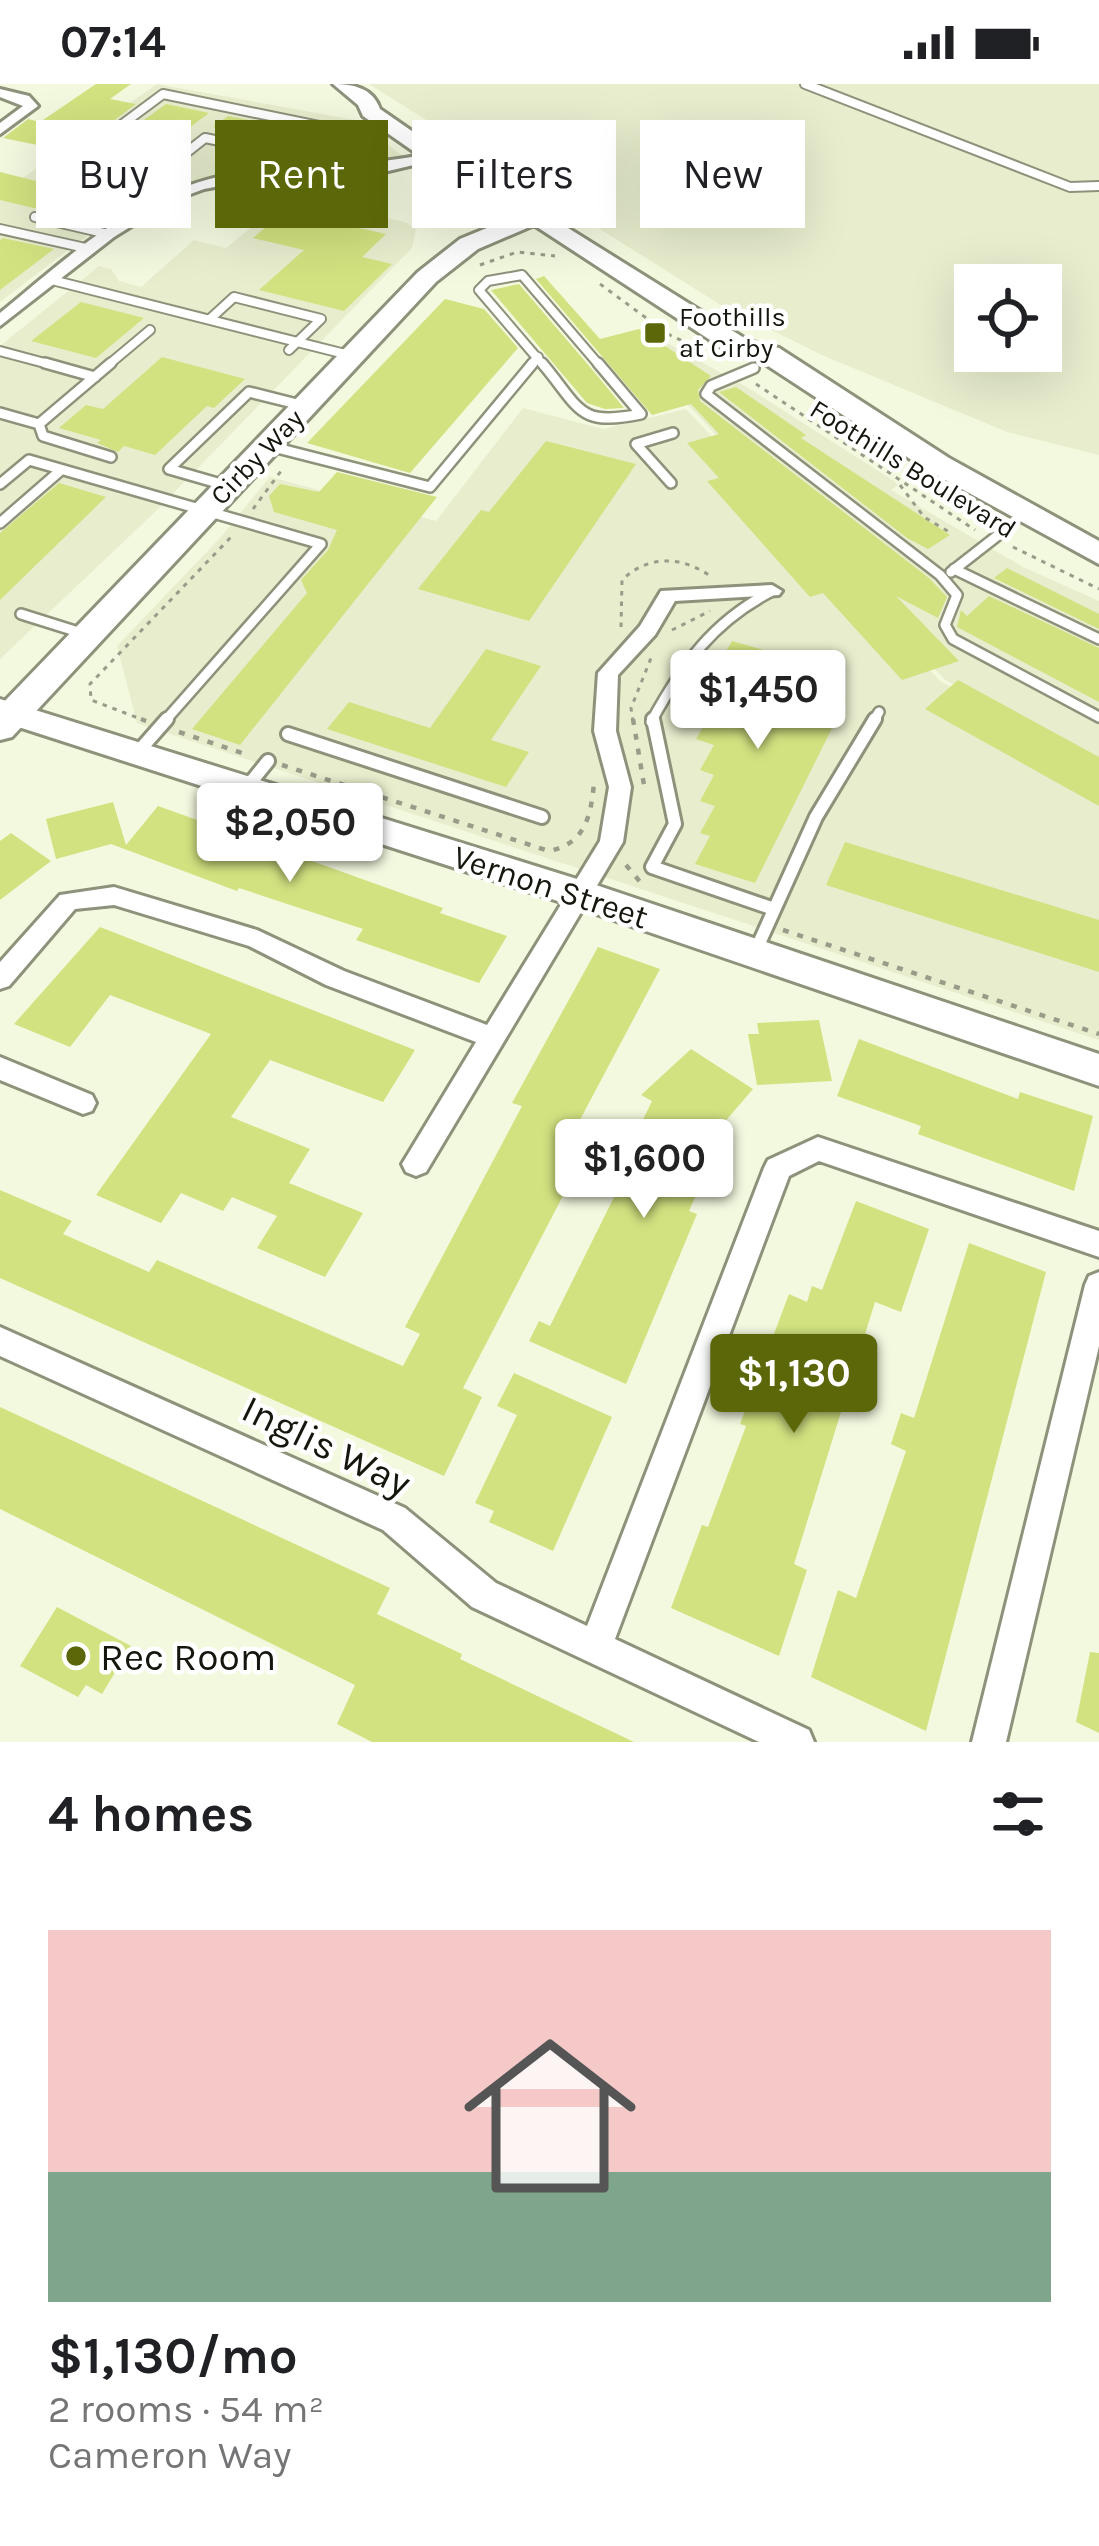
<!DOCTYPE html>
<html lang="en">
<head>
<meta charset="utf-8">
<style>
  body { margin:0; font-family:Karla,sans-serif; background:#f2f2f2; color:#202124; height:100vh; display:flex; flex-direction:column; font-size:45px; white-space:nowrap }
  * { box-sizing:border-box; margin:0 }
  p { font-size:39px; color:#757577 }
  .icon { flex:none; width:66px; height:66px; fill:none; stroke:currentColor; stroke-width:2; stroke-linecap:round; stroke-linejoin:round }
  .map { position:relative; height:1658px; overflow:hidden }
  .details { display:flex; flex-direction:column; background:#fff; flex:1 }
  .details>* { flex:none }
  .banner { position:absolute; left:36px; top:36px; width:1029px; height:108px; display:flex; gap:24px }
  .controls { position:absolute; left:954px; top:180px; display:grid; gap:24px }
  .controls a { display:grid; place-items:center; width:108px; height:108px; border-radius:0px; background:#fff; box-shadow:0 12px 48px #0002; font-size:60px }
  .price { position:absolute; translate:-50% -102px; padding:0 27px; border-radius:12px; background:#fff; color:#222; font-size:39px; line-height:78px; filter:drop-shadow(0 3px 6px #0008) }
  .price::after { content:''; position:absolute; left:50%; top:72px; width:36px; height:27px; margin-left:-18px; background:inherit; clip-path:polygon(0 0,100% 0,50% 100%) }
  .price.current { background:#5c6709; color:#fff }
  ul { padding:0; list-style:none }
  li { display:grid; align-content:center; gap:24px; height:636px; padding:0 48px }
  li span { display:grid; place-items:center; height:372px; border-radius:0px; color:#555 }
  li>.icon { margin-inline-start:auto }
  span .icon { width:216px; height:216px; fill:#fffc; stroke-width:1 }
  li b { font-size:51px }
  h2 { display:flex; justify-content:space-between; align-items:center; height:144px; padding:0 48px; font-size:51px }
  .pill { padding:0 42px; border-radius:0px; background:#fff; box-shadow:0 12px 48px #0002; font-size:42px; line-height:108px }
  .pill.current { background:#5c6709; color:#fff }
  .status { display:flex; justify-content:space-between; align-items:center; height:84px; padding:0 60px; background:#fff; direction:ltr }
  .status svg { height:33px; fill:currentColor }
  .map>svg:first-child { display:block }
</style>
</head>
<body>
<div class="status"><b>07:14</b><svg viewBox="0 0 49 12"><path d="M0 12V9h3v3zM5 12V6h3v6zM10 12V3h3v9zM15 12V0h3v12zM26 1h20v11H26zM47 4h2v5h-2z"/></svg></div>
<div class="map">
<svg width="1099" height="1658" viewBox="0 0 1099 1658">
  <rect width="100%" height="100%" fill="#f3f9df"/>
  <!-- built -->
  <path fill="#e7edcd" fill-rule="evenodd" d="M157,0L355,36L408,76L313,87L250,86L159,108L101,141L0,218V110Z
    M369,0H1099V371L1007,348L824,272L724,223ZM975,201H1041V267H975Z
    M309,117L405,138L416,145L412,164L157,426L0,575V262L99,182L111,185L119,197L141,203L194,156L226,164L276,123Z
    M642,245L750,305L894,397L898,401L891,406L1023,483L1099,517V681L944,595L622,250Z
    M523,324L603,345L686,325L940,597L1099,685V956L137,639L117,562L220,454L270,393L436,437Z"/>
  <!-- building -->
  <path fill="#d2e280" d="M96,0H131L110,15L136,20L72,68L3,54L28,35L40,38Z
    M166,20L209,29L145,77L97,70Z
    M228,32L360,58L375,73L361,75L213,43Z
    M0,88L72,106L63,112L112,123L93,138L0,116Z
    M284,127L386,150L362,173L392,180L344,227L259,206L304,166L253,154Z
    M3,154L54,165L0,206V156Z
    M544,192L600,255L639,245L711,292L698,306L700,317L929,494L947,513L938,534L896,512L959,577L902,596L823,509L810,513L707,397L719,394L687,359L719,350L691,320L652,331L536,195Z
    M519,200L590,283L624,324L605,325L587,319L491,206Z
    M445,215L484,225L518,264L410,389L307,359Z
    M81,218L144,234L96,274L31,257Z
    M162,273L245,295L214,324L207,322L155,371L124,362L118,368L97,359L101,356L59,344L86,321L103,325Z
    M736,303L806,351L801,354L950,451L928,465L907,454L719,308Z
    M546,357L636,380L529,537L418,505L481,426L489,428Z
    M337,388L437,413L240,661L192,645L307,509L301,496L328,466L337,446L274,428L269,412L280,400L319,408Z
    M59,399L106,413L0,516V449Z
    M1007,484L1099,530V545L994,494Z
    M989,512L1099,564V618L957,543L961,526L967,532Z
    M732,557L821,582L809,605L846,616L755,799L695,780L710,752L700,749L715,722L700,717L714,691L700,686L714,661L696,655L710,631L692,626Z
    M486,565L541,582L491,656L529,668L506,703L327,645L349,618L430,644Z
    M958,596L1099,673V722L925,625Z
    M113,718L126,761L158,722L443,824L440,829L507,852L479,899L356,856L363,845L239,804L237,807L111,760L56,775L46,735Z
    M11,749L51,777L0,816V757Z
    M845,758L1099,836V888L826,801Z
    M100,843L415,966L383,1018L270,976L231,1033L310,1065L289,1099L363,1129L325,1193L257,1164L277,1132L232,1113L223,1127L181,1109L161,1139L96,1111L211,950L110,911L70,963L14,940Z
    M598,863L660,885L573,1049L592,1056L463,1304L482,1313L444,1392L0,1194V1106L72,1137L63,1150L149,1188L157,1176L403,1282L420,1250L405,1243L522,1022L512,1019Z
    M819,936L832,997L757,1001L748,950H759L757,939Z
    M859,955L1018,1015L1020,1008L1093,1032L1074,1107L918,1050L921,1042L837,1012Z
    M691,965L753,1005L704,1062L716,1066L689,1127L697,1130L626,1300L529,1257L539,1237L550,1242L623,1095L616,1092L652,1017L641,1011Z
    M856,1117L929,1145L901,1228L875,1218L794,1480L807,1486L779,1572L671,1524L702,1441L708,1443L746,1342L740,1340L789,1210L807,1218L812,1202L822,1206Z
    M969,1159L1046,1188L926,1647L811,1593L838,1506L856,1514L906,1367L891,1360L901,1329L914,1334Z
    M514,1289L612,1333L553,1467L489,1438L494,1427L475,1419L517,1331L497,1322Z
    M0,1323L390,1504L377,1530L462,1570L460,1575L634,1658H372L337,1640L355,1601L0,1425Z
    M57,1523L131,1562L102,1610L86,1601L78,1613L20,1582Z
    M1090,1568L1099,1569V1649L1076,1638Z"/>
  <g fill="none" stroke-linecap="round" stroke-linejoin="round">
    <defs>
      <path id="lane-far2" d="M805,0L1070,103L1099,102
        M46,91L157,117
        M158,91L205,54L307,75
        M177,107L158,91L77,74L163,10L358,50L391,43
        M35,133L108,150
        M0,145L90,165
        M52,196L353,272
        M210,235L234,213L321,235L289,266
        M0,267L56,282
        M107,282L150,246
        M530,282L538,273
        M544,282L479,206L488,197L522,191L600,282"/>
      <path id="lane-far1" d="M45,279L95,293
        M542,279C581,325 577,343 641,330L598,279
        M754,284L711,302L706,310L940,491L957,511L945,541L953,555L1099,633
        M0,329L39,340L111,279
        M39,340L43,352L111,373
        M269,362L430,403L533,279
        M671,399L636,360L673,349
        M0,400L29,376L321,460L164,638
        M228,402L169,385L249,308L305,322
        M0,439L61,386
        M954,485L1099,555
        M951,488L1006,445
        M21,530L88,551
        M651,638C683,580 712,538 772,507
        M873,638L879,628"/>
      <path id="lane" d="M653,635L675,740L652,783L774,825
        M288,650L542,733
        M138,668L167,635
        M247,703L268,677
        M756,866L816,733L875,635"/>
      <path id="street" d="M0,5L29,12L38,22L0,50V39L23,22L0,13Z
        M434,68L441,72L439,75L384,88L258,95L204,105L172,117L114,153L0,242V229C71,171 139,105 234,90C301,78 367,85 434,68Z
        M772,501L782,507L779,511L675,517L655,551L618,591L616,647L631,703L623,758L426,1088L416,1092L406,1088L402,1080L476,958L326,901L249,862L114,821L75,825L9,902L0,905V878L60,811L114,803L257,846L344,887L487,941L600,757L609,703L594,647L598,589L640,542L661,507Z
        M0,973L92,1011L96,1019L92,1027L83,1030L0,996Z
        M818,1053L1099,1147V1173L819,1077L789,1092L615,1555L809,1646L814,1658H759L472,1523L383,1446L0,1272V1243L405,1424L496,1499L587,1542L764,1084L768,1076Z
        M1099,1188V1262L1006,1658H972L1085,1201L1089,1192Z"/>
      <path id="secondary" d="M333,0C353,0 373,4 380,25L458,79L547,131L536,138L528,136L463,102L363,32L358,21Z
        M0,615L593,800L1099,970V1002L567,820L0,637Z"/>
      <path id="primary" d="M536,124L749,257L779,264L949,374L1099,457V480L927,386L759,276L730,269L534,141L478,165L436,198L12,653L0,656V622L418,188L460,155Z"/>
    </defs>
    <!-- lane-far2 casing -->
    <use href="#lane-far2" stroke="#8d927b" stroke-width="12"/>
    <!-- lane-far1 casing -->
    <use href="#lane-far1" stroke="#8d927b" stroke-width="14"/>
    <!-- lane casing -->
    <use href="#lane" stroke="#8d927b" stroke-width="18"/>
    <!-- street casing -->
    <use href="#street" stroke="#8d927b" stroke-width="6"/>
    <!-- secondary casing -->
    <use href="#secondary" stroke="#8d927b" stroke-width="6"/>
    <!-- primary casing -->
    <use href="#primary" stroke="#8d927b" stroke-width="6"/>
    <!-- path-far1 -->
    <path stroke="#989c89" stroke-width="3" stroke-dasharray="4.5 6" stroke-linecap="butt" d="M480,181L517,168L555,172
      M600,200L668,250L695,263
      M756,300L975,446
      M900,401L924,433L951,449
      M253,425L284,383
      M1013,463L1099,505
      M621,543L622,496C649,470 684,472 713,494
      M672,546L710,527
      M146,637L91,616L90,600L233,451
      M633,638L631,624L651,574"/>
    <!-- path -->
    <path stroke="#989c89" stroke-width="4.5" stroke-dasharray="6 9" stroke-linecap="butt" d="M141,635L146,637
      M633,635L644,701
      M179,648L248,671
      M282,681L549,767C585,760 591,732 594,699
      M626,781L641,799
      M783,846L1099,950"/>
    <!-- lane-far2 -->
    <use href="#lane-far2" stroke="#fff" stroke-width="8"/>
    <!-- lane-far1 -->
    <use href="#lane-far1" stroke="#fff" stroke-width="9"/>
    <!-- lane -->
    <use href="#lane" stroke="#fff" stroke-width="12"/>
    <!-- street -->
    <use href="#street" fill="#fff" fill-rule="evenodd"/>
    <!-- secondary -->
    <use href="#secondary" fill="#fff" fill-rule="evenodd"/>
    <!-- primary -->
    <use href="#primary" fill="#fff" fill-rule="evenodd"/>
  </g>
  <!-- markers -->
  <g fill="#5c6709" stroke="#fff" stroke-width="4.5">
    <rect x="643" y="237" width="24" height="24" rx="6"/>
    <circle cx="76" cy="1572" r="12"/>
  </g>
  <g text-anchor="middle" stroke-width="9" stroke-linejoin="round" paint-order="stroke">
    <!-- far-poi labels -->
    <g font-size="27" fill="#15160d" stroke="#fff" text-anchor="start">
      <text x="679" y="242">Foothills<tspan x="679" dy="31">at Cirby</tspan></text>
    </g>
    <!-- far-street labels -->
    <g font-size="27" fill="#15160d" stroke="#fff">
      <text transform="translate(257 373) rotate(-46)" y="9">Cirby Way</text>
      <text transform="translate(913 385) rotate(32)" y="9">Foothills Boulevard</text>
    </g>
    <!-- street labels -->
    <g font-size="33" fill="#15160d" stroke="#fff">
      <text transform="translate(551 802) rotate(18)" y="12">Vernon Street</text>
    </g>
    <!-- near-street labels -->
    <g font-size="39" fill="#15160d" stroke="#fff">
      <text transform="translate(327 1361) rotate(26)" y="14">Inglis Way</text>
    </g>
    <!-- near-poi labels -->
    <g font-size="39" fill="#15160d" stroke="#fff" text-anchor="start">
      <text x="100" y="1586">Rec Room</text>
    </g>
  </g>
</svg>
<div class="controls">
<a><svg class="icon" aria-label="locate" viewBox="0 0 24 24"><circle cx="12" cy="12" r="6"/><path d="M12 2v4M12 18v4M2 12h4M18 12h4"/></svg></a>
</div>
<b class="price" style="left:758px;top:668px">$1,450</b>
<b class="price" style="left:290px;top:801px">$2,050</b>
<b class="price" style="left:644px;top:1137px">$1,600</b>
<b class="price current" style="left:794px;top:1352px">$1,130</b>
<div class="banner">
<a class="pill">Buy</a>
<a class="pill current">Rent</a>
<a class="pill">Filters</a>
<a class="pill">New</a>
</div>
</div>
<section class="details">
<h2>4 homes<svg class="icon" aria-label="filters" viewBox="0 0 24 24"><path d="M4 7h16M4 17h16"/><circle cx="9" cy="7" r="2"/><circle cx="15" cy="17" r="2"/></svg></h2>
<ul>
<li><span style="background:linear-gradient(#f6c9c9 65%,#7fa58c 0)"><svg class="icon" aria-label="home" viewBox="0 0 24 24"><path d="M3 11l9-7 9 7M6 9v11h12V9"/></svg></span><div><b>$1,130/mo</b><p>2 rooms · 54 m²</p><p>Cameron Way</p></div></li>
</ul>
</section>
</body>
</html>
